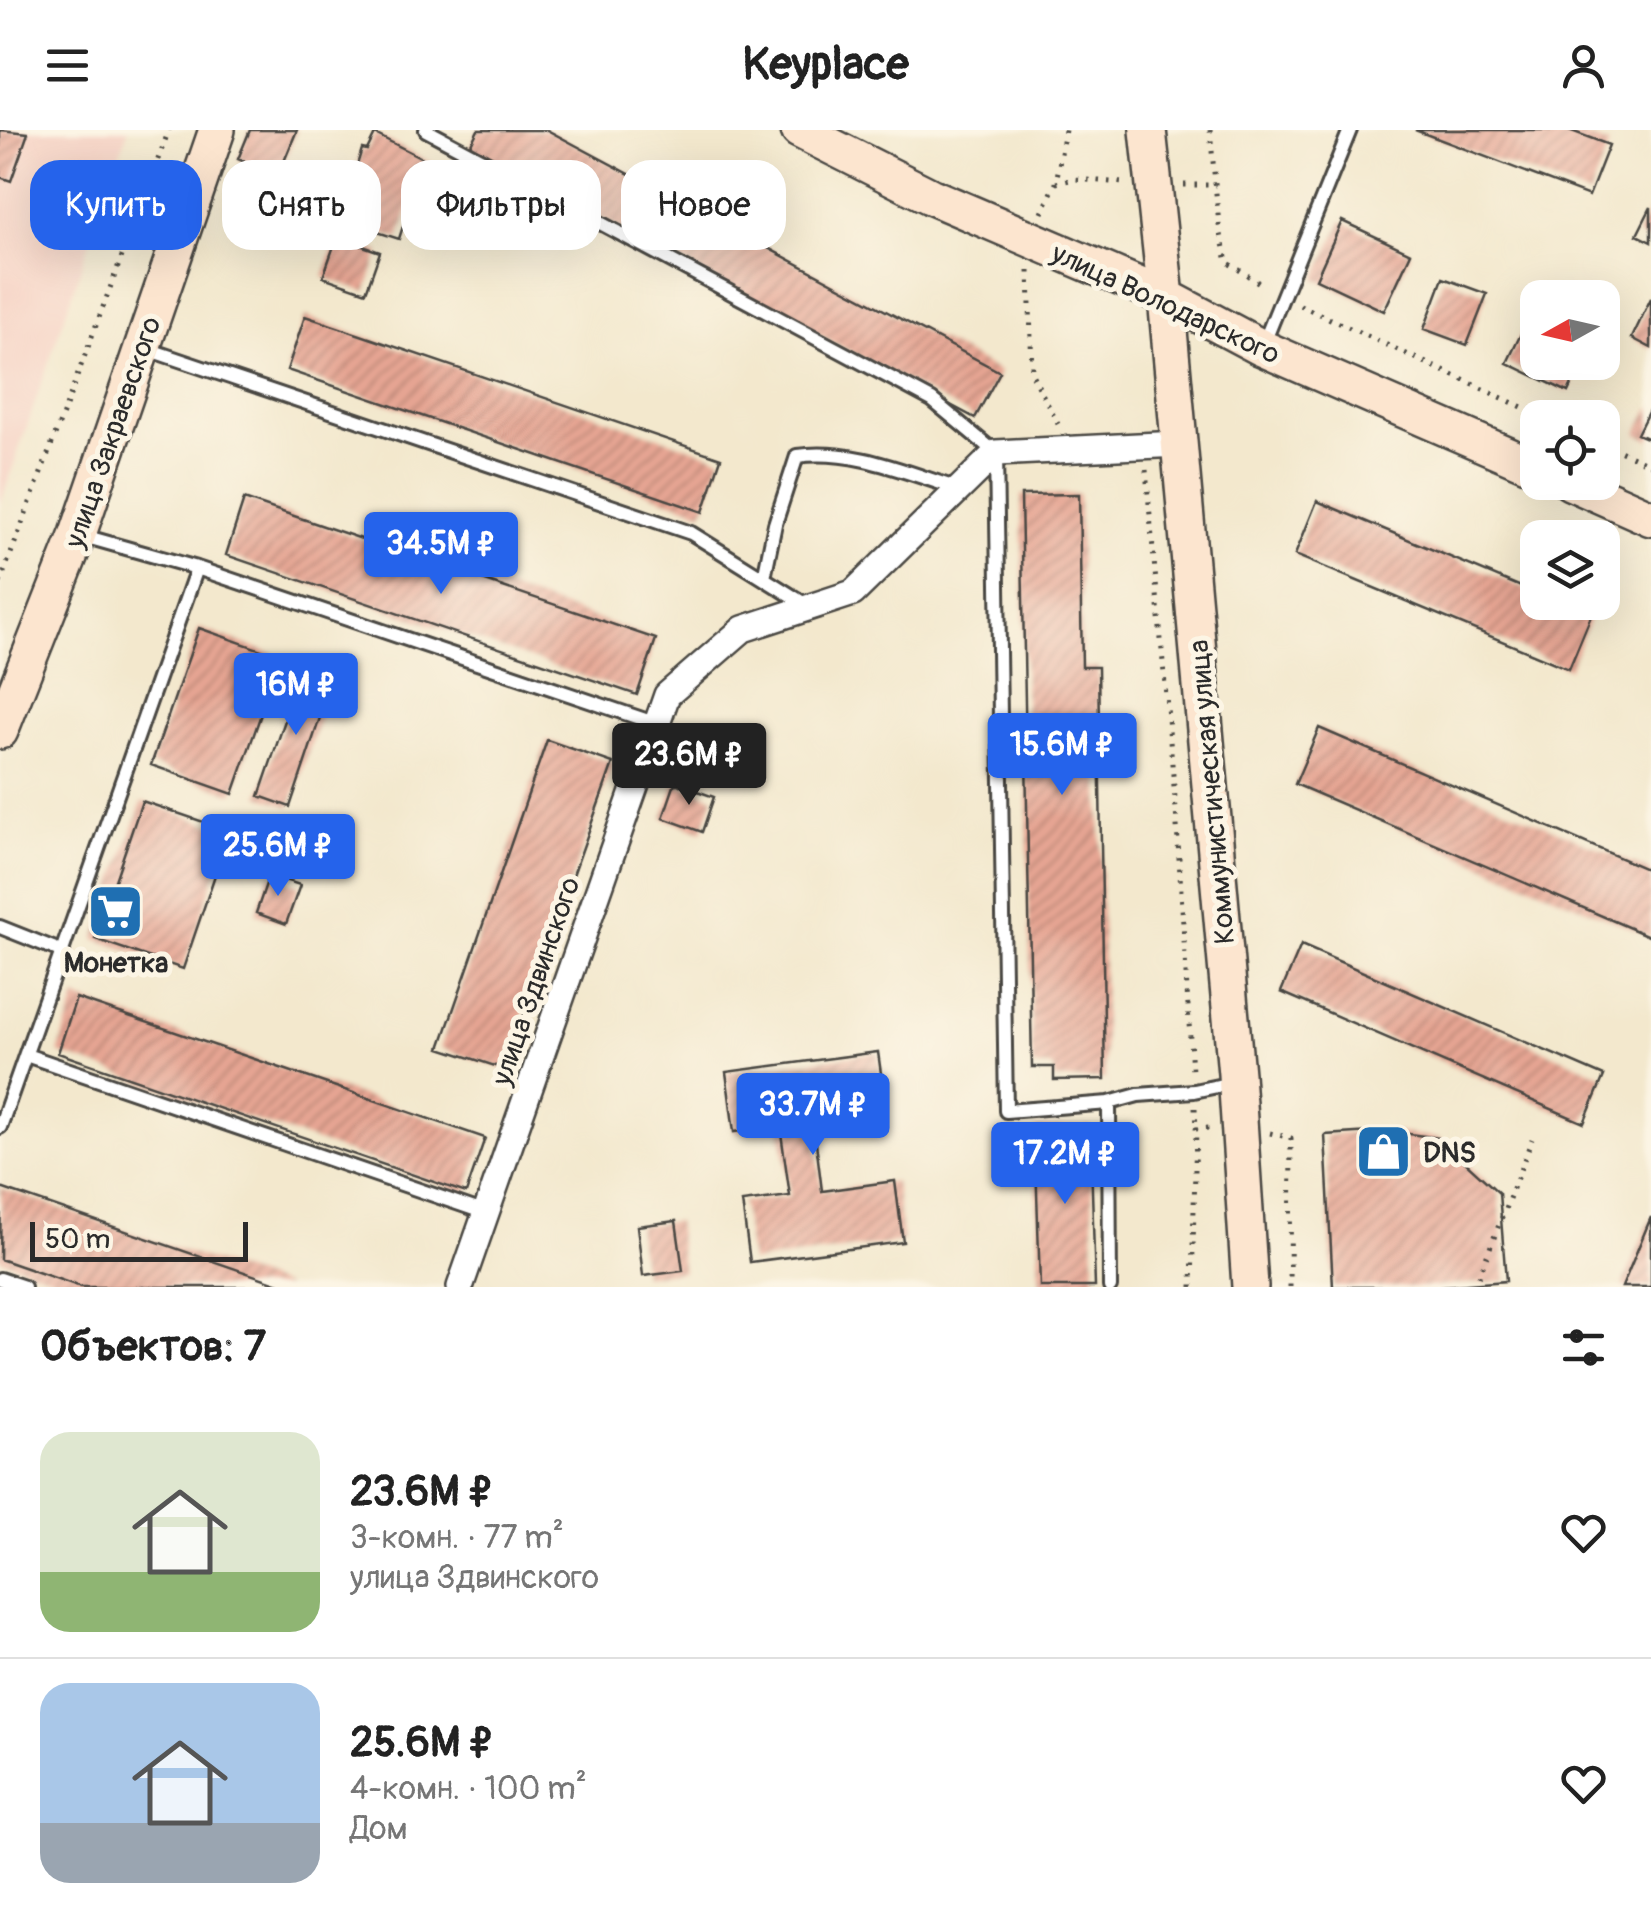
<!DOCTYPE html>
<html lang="ru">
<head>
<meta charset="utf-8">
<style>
  body { margin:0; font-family:Pangolin,sans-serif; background:#f2f2f2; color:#222; height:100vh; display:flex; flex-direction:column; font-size:38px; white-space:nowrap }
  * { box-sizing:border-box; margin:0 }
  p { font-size:32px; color:#767676 }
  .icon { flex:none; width:55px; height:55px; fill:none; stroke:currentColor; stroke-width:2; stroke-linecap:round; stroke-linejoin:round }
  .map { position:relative; height:1157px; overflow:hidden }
  .drawer { display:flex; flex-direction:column; background:#fff; flex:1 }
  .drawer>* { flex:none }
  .hud { position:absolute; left:30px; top:30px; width:1000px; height:90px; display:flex; gap:20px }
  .needle { width:65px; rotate:262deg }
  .buttons { position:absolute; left:1520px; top:150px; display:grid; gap:20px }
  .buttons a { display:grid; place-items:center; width:100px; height:100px; border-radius:20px; background:#fff; box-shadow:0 10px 40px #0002; font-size:50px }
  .scale { position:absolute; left:30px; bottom:25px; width:218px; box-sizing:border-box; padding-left:10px; border:5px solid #2b2b2b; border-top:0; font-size:28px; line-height:35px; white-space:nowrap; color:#2b2b2b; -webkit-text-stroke:8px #fcf5e5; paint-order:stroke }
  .price { position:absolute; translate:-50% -85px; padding:0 22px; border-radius:10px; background:#2563eb; color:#fff; font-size:32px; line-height:65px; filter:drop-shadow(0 2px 5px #0008) }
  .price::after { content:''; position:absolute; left:50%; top:60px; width:30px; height:22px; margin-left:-15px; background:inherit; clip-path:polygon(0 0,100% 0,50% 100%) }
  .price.current { background:#222; color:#fff }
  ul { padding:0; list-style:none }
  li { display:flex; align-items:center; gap:30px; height:250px; padding:0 40px }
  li+li { border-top:2px solid #e0e0e0 }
  li span { display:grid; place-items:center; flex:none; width:280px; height:200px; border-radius:30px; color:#555 }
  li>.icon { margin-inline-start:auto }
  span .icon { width:120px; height:120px; fill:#fffc; stroke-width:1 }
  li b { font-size:42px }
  h2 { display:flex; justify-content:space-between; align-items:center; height:120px; padding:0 40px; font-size:42px }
  .pill { padding:0 35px; border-radius:30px; background:#fff; box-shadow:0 10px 40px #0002; font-size:35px; line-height:90px }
  .pill.current { background:#2563eb; color:#fff }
  header { display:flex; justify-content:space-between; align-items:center; height:130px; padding:0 40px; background:#fff; font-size:45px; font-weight:700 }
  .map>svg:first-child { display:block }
</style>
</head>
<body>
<header><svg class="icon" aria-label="menu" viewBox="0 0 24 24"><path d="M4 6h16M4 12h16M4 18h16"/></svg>Keyplace<svg class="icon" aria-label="person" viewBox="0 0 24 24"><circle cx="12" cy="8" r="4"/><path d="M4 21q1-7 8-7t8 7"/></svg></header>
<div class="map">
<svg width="1651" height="1157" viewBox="0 0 1651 1157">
  <defs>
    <pattern id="building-hatch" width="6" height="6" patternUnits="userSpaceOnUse" patternTransform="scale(2.5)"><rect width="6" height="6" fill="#e6a593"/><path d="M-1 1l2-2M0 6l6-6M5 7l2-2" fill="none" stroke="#bb8778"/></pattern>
  </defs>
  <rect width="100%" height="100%" fill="#fcf5e5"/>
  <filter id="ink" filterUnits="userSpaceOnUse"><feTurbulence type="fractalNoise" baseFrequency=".01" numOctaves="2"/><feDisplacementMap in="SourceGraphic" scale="20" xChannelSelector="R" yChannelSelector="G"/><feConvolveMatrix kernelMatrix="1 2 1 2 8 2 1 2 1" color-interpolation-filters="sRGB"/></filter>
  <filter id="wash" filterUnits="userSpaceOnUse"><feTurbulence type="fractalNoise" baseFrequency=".0048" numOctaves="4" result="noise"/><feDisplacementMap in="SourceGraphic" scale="40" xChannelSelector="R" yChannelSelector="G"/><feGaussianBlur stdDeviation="2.25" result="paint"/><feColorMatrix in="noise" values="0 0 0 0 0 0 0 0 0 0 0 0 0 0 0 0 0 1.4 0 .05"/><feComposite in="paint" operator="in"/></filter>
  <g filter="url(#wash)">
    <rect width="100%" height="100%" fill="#f3e8cd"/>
    <!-- built -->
    <path fill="#f6d2c4" d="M0,0H128L0,375Z"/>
    <g id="blocks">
      <!-- building -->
      <path fill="url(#building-hatch)" d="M0,0L28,3L11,51L0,47Z
        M250,0H297L278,46L238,29Z
        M478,0H547L1000,242L975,288L469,18Z
        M1415,0H1569L1609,15L1589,66Z
        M375,4L457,46L446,67L417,52L399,109L340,90L362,19L367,20Z
        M1651,77V112L1637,105Z
        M1342,91L1411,123L1384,181L1316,149Z
        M337,107L380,122L366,162L323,147Z
        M1443,148L1487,164L1467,215L1424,199Z
        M1651,168V218L1632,208Z
        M1531,183L1538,186V232H1582L1568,262L1507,233Z
        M305,186L721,328L703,382L287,240Z
        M1651,276V310L1637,304Z
        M1079,364L1082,537H1098L1105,949L1054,950V937H1032L1021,365Z
        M244,369L656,509L637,565L226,425Z
        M1317,371L1538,464V472H1559L1591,486L1569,539L1295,425Z
        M199,498L281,527L233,664L151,635Z
        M303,538L333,549L290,677L259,666Z
        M1319,598L1651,741V807L1295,654Z
        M547,610L613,633L504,939L440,918Z
        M675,653L714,667L702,702L663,688Z
        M142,671L230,701L183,839L95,809Z
        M269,745L300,755L286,794L256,783Z
        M1301,815L1604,946L1584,993L1281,862Z
        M76,868L485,1008L466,1063L58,923Z
        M878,922L886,979L813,989L822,1061L895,1051L903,1112L750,1132L742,1072L790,1066L780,996L734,1002L726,942Z
        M1090,996L1095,1157H1040L1035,998Z
        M1387,1001L1439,1008L1499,1063L1506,1151L1430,1157H1333L1325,1005Z
        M1,1058L285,1156V1157H81L0,1129Z
        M1651,1087V1157H1622Z
        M676,1091L683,1141L643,1146L637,1096Z"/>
    </g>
  </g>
  <g filter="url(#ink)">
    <use href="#blocks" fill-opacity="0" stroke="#494743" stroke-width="2.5"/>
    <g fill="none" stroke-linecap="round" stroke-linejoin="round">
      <defs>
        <path id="lane" d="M426,0L932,270L996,323L1006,981L1109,973L1138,965L1194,961L1232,953
          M1263,215L1350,0
          M144,218L691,403L808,476
          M197,438L657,594
          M764,448L775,394L797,326C852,318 907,343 959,359
          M0,797L63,822
          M26,925L486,1083
          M1109,973L1110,1157
          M0,997L197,438L80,405
          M0,1149L24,1157"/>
        <path id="street" d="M460,1157L667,565L743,499L853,463L996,323L1179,314"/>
        <path id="secondary" d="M799,0L930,66L1166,167L1262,218L1538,338
          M1148,0L1166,167L1236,944L1250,1157
          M1570,352L1651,388
          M0,601L78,404L217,0"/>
      </defs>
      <!-- lane casing -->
      <use href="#lane" stroke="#494743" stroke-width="18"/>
      <!-- street casing -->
      <use href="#street" stroke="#494743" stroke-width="30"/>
      <!-- secondary casing -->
      <use href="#secondary" stroke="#494743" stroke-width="40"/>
      <!-- path -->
      <path stroke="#494743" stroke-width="5" stroke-dasharray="2.5 8" stroke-linecap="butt" d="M1210,0L1219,95L1227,132L1264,156
        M1056,53L1075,49L1123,53
        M1184,55H1216
        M1042,83L1056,53L1065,0
        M1029,141L1032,244L1058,294
        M1300,175L1546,288
        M1602,313L1651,335
        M1146,340L1176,679L1192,942
        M0,453L169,0
        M1195,978L1196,999
        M1270,1003L1291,1008L1290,1157
        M1192,1157L1196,999L1210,998
        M1475,1157L1532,1009"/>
      <!-- lane -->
      <use href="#lane" stroke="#fff" stroke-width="12"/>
      <!-- street -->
      <use href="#street" stroke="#fff" stroke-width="25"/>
      <!-- secondary -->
      <use href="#secondary" stroke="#fce5cf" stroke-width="35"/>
    </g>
  </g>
  <!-- icons -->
  <defs>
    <symbol id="supermarket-square" viewBox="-11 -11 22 22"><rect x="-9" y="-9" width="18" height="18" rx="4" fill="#1f6fb2" stroke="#fcf5e5"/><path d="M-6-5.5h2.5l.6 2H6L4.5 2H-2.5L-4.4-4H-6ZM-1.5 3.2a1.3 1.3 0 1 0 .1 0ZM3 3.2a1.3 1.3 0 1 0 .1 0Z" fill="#fff"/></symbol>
    <symbol id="shop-square" viewBox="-11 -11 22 22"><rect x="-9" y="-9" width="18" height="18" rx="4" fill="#1f6fb2" stroke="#fcf5e5"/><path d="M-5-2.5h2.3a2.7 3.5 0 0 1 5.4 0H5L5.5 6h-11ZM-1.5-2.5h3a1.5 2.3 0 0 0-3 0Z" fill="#fff"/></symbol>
  </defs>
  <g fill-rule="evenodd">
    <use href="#supermarket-square" x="84" y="750" width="63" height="63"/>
    <use href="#shop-square" x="1352" y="990" width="63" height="63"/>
  </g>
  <g text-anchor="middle" stroke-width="10" stroke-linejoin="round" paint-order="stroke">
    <!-- street labels -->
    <g font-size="28" fill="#2b2b2b" stroke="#fcf5e5">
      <text transform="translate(1166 173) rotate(25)" y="10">улица Володарского</text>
      <text transform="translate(112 302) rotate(-71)" y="10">улица Закраевского</text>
      <text transform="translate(1211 662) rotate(-95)" y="10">Коммунистическая улица</text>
      <text transform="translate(535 851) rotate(-71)" y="10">улица Здвинского</text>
    </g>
    <!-- poi labels -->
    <g font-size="28" font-weight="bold" fill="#2b2b2b" stroke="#fcf5e5">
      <text x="116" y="842">Монетка</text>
      <text x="1423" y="1032" text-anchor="start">DNS</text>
    </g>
  </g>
</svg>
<div class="buttons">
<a><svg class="needle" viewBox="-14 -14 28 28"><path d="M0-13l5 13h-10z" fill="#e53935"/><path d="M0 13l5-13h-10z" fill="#767676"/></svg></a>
<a><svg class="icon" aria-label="locate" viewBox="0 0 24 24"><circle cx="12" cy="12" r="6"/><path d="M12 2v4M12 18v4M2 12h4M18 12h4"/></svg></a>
<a><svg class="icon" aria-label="layers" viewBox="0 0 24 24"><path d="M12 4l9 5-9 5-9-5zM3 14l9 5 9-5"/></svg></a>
</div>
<div class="scale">50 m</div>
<b class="price" style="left:441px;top:467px">34.5M ₽</b>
<b class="price" style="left:296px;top:608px">16M ₽</b>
<b class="price" style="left:1062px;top:668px">15.6M ₽</b>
<b class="price current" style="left:689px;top:678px">23.6M ₽</b>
<b class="price" style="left:278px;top:769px">25.6M ₽</b>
<b class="price" style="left:813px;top:1028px">33.7M ₽</b>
<b class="price" style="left:1065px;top:1077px">17.2M ₽</b>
<div class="hud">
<a class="pill current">Купить</a>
<a class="pill">Снять</a>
<a class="pill">Фильтры</a>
<a class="pill">Новое</a>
</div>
</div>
<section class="drawer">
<h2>Объектов: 7<svg class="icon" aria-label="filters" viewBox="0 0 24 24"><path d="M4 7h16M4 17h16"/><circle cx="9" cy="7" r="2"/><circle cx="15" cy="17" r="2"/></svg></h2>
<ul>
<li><span style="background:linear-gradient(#dfe7d0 70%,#8fb573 0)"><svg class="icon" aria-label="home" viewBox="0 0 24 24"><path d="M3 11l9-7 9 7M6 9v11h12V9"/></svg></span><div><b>23.6M ₽</b><p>3-комн. · 77 m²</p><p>улица Здвинского</p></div><svg class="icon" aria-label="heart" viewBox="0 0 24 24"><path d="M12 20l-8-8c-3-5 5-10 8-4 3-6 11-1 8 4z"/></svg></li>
<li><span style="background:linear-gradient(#a9c7e8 70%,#9aa5b1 0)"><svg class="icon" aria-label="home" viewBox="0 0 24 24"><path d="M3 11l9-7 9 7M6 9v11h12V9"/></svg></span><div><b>25.6M ₽</b><p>4-комн. · 100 m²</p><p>Дом</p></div><svg class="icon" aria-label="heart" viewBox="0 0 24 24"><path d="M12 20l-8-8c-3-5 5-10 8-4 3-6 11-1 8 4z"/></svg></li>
</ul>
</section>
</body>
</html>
